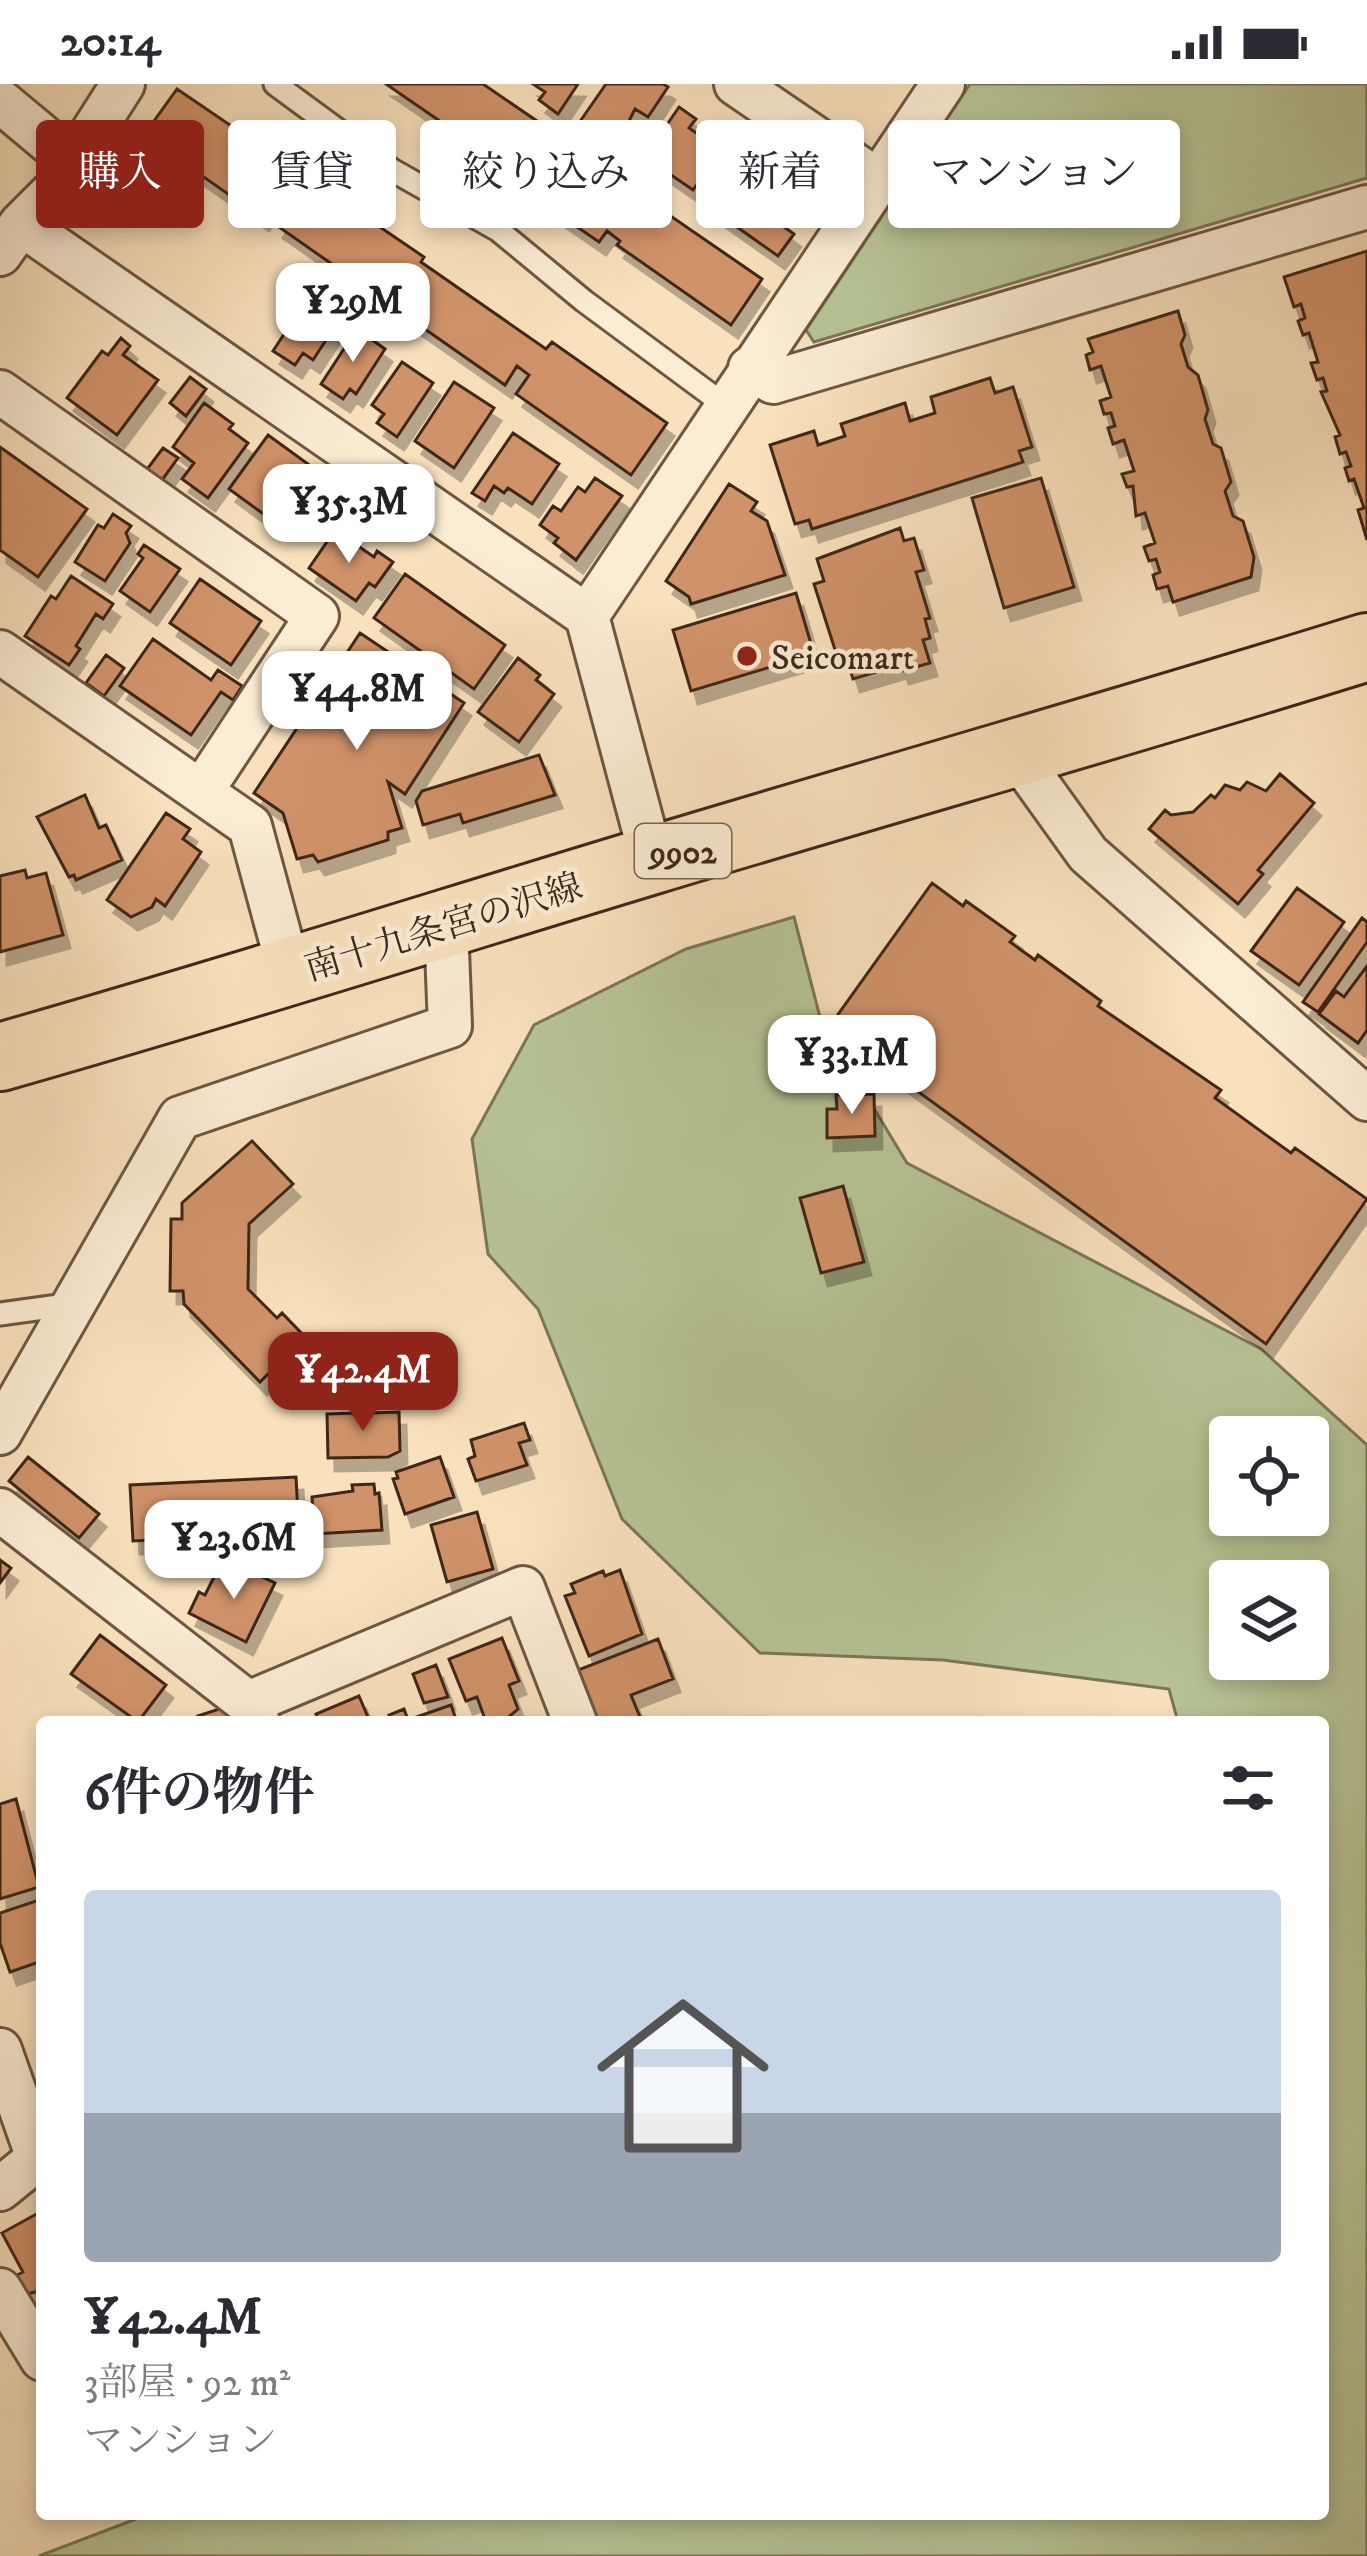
<!DOCTYPE html>
<html lang="ja">
<head>
<meta charset="utf-8">
<style>
  body { margin:0; font-family:"IM FELL DW Pica","Noto Serif JP",serif; background:#f2f2f3; color:#2b2b33; height:100vh; display:flex; flex-direction:column; font-size:45px; white-space:nowrap }
  * { box-sizing:border-box; margin:0 }
  p { font-size:39px; color:#7c7c81 }
  .icon { flex:none; width:66px; height:66px; fill:none; stroke:currentColor; stroke-width:2; stroke-linecap:round; stroke-linejoin:round }
  .map { position:relative; flex:1; overflow:hidden }
  .details { position:absolute; left:36px; top:1632px; width:1293px; height:804px; display:flex; flex-direction:column; background:#fff; border-radius:12px; box-shadow:0 6px 18px #0003 }
  .details>* { flex:none }
  .top-card { position:absolute; left:36px; top:36px; width:1296px; height:108px; display:flex; gap:24px }
  .buttons { position:absolute; left:1209px; top:1332px; display:grid; gap:24px }
  .buttons a { display:grid; place-items:center; width:120px; height:120px; border-radius:12px; background:#fff; box-shadow:0 6px 18px #0003; font-size:60px }
  .price { position:absolute; translate:-50% -102px; padding:0 27px; border-radius:24px; background:#fff; color:#222; font-size:39px; line-height:78px; filter:drop-shadow(0 3px 6px #0008) }
  .price::after { content:''; position:absolute; left:50%; top:72px; width:36px; height:27px; margin-left:-18px; background:inherit; clip-path:polygon(0 0,100% 0,50% 100%) }
  .price.on { background:#8f2418; color:#fff }
  ul { padding:0; list-style:none }
  li { display:grid; align-content:center; gap:24px; height:636px; padding:0 48px }
  li+li { border-top:3px solid #e1e1e2 }
  li span { display:grid; place-items:center; height:372px; border-radius:12px; color:#555 }
  li>.icon { margin-inline-start:auto }
  span .icon { width:216px; height:216px; fill:#fffc; stroke-width:1 }
  li b { font-size:51px }
  h2 { display:flex; justify-content:space-between; align-items:center; height:144px; padding:0 48px; font-size:51px }
  .tag { padding:0 42px; border-radius:12px; background:#fff; box-shadow:0 6px 18px #0003; font-size:42px; line-height:108px }
  .tag.on { background:#8f2418; color:#fff }
  .status { display:flex; justify-content:space-between; align-items:center; height:84px; padding:0 60px; background:#fff; direction:ltr }
  .status svg { height:33px; fill:currentColor }
  .map>svg:first-child { display:block }
</style>
</head>
<body>
<div class="status"><b>20:14</b><svg viewBox="0 0 49 12"><path d="M0 12V9h3v3zM5 12V6h3v6zM10 12V3h3v9zM15 12V0h3v12zM26 1h20v11H26zM47 4h2v5h-2z"/></svg></div>
<div class="map">
<svg width="1367" height="2472" viewBox="0 0 1367 2472">
  <defs>
    <filter id="shadow"><feDropShadow dx="7" dy="13" stdDeviation="0" flood-color="#0004"/></filter>
  </defs>
  <rect width="100%" height="100%" fill="#f9e1bd"/>
  <filter id="stains"><feTurbulence type="fractalNoise" baseFrequency=".00167" numOctaves="4"/><feColorMatrix values="0 0 0 0 .2 0 0 0 0 .09 0 0 0 0 .02 0 0 0 .5 -.17"/></filter>
  <radialGradient id="worn" r=".72"><stop offset=".6" stop-color="#630" stop-opacity="0"/><stop offset="1" stop-color="#630" stop-opacity=".3"/></radialGradient>
  <!-- green -->
  <path fill="#b7c496" stroke="#7b7658" stroke-width="3" fill-rule="evenodd" d="M970,0H1367V94L814,258L806,246Z
    M794,833L821,937L907,1079L1261,1265L1367,1361V2472H39L149,2430H1323V1638H1178L1169,1605L943,1576L760,1569L622,1435L538,1225L488,1170L472,1055L534,941L686,865ZM1230,1353H1308V1431H1230ZM1230,1497H1308V1575H1230Z"/>
  <!-- building -->
  <path fill="#d09269" stroke="#3f2719" stroke-width="3" filter="url(#shadow)" d="M386,0H483L636,105L625,121L636,130L646,115L762,195L731,241L617,161L620,157L607,147L599,158L484,79L489,71Z
    M533,0H578L558,30L539,16L545,8Z
    M606,0H663L668,3L648,33L635,25L617,61L581,36Z
    M177,5L424,173L421,178L546,265L552,258L667,339L631,391L516,310L529,291L517,282L505,301L276,141L288,124L275,115L262,134L144,51Z
    M679,23L696,35L689,44L721,66L693,106L645,73Z
    M742,52L751,58L747,62L798,97L773,135L794,150L778,172L706,121L720,100L712,94Z
    M1367,167V456L1358,426L1364,424L1354,395L1349,397L1345,384L1351,382L1346,368L1340,370L1335,353L1340,351L1321,308L1327,307L1323,294L1317,296L1311,279L1318,278L1309,249L1303,251L1298,237L1305,234L1301,220L1294,223L1284,193Z
    M309,212L341,233L313,276L303,269L295,281L273,267Z
    M1178,227L1185,251L1181,260L1188,283L1198,291L1208,326L1205,335L1213,360L1221,364L1231,398L1225,407L1233,432L1243,437L1254,473L1251,493L1173,518L1168,502L1157,505L1153,491L1160,488L1156,475L1149,477L1144,463L1155,459L1145,429L1136,432L1133,402L1127,403L1122,390L1134,387L1124,356L1113,360L1108,344L1115,342L1111,329L1104,330L1100,317L1111,313L1101,282L1090,286L1086,271L1093,268L1088,255Z
    M357,245L385,265L356,310L350,305L343,315L321,300Z
    M121,254L130,262L123,271L158,296L117,351L67,314L102,267L108,271Z
    M402,278L433,299L397,353L377,339L384,330L372,321Z
    M190,293L206,305L186,332L170,319Z
    M990,294L995,309L1013,303L1032,363L1019,367L1023,378L812,445L809,436L795,440L770,361L814,347L818,361L845,352L841,340L905,319L910,337L935,329L931,313Z
    M454,298L494,324L454,384L415,357Z
    M204,319L233,340L229,345L248,359L208,414L182,395L194,379L173,363Z
    M513,349L559,380L532,420L508,404L504,409L494,402L485,417L472,409Z
    M268,351L308,380L269,434L229,405Z
    M0,363L87,425L38,493L0,466Z
    M163,364L178,374L160,399L145,388Z
    M595,394L622,412L576,476L554,459L558,454L540,441L553,422L561,427L578,403L585,408Z
    M1041,394L1074,503L1004,524L972,414Z
    M340,395L358,408L336,438L319,425Z
    M729,400L757,418L751,427L767,437L785,491L691,520L689,513L666,497Z
    M113,430L131,442L126,449L130,459L105,497L75,478L98,441L104,444Z
    M900,444L904,457L914,454L924,486L916,488L930,534L925,535L930,554L923,556L930,579L902,587L900,581L853,595L845,569L837,572L814,500L824,497L817,475Z
    M335,446L374,473L377,467L393,478L375,503L369,499L356,517L309,484Z
    M144,461L180,485L150,528L120,507L143,474L138,470Z
    M405,490L505,561L474,605L374,534Z
    M71,492L113,520L103,535L96,530L76,562L80,565L69,581L25,552L51,512L56,515Z
    M200,495L261,537L231,581L170,539Z
    M796,509L814,570L691,607L673,546Z
    M360,549L464,619L405,710L388,698L402,744L388,748V756L318,778L313,771L297,775L283,729L254,709Z
    M153,555L211,596L218,586L242,602L233,616L221,608L191,651L120,602Z
    M106,571L124,584L104,612L86,599Z
    M518,574L540,591L536,596L554,610L519,658L478,628Z
    M539,671L555,711L463,739L460,730L423,741L416,717L422,707Z
    M1280,690L1314,719L1258,786L1263,790L1238,820L1149,745L1165,726L1171,731L1193,728L1211,711L1215,714L1225,701L1240,706L1247,698L1266,707Z
    M85,711L99,744L106,741L122,776L76,796L74,791L69,793L37,733Z
    M166,729L190,745L183,755L201,768L165,822L156,815L152,823L131,833L107,816Z
    M25,786L27,794L46,789L63,851L0,868V792Z
    M932,799L963,822L966,817L1015,852L1010,858L1035,876L1038,871L1101,917L1098,922L1221,1006L1215,1014L1291,1069L1295,1064L1367,1115L1266,1260L829,943Z
    M1297,804L1344,838L1299,901L1251,867Z
    M1362,834L1367,838V858L1318,928L1303,918Z
    M1367,882V946L1358,959L1319,930L1336,907L1344,913Z
    M874,1010L875,1052L827,1054V1025H837L836,1011Z
    M252,1057L293,1100L249,1140L248,1205L277,1234L282,1229L309,1257L282,1285L277,1281L260,1298L184,1220L183,1207H170L171,1135H182V1119Z
    M843,1102L864,1178L821,1189L800,1114Z
    M356,1324H370V1329L399,1328L400,1367L388,1373L328,1374L327,1330L356,1329Z
    M524,1339L530,1356L519,1359L527,1381L476,1397L468,1375L475,1372L471,1356Z
    M28,1373L99,1430L79,1454L9,1397Z
    M440,1373L454,1413L405,1430L393,1395L398,1394L396,1388Z
    M296,1393L299,1449L133,1457L130,1401Z
    M374,1400L375,1410L379,1409L382,1446L314,1450L312,1413L353,1407L352,1401Z
    M477,1428L493,1485L447,1498L431,1441Z
    M0,1476L11,1484L0,1499Z
    M239,1482L275,1499L246,1558L189,1529L199,1508L205,1511L219,1483L234,1491Z
    M620,1486L642,1550L589,1572L565,1512L575,1509L571,1500L603,1487L605,1492Z
    M100,1551L166,1601L138,1638L71,1590Z
    M502,1554L519,1597L509,1601L518,1625L504,1637L486,1638L477,1613L466,1617L449,1575Z
    M658,1555L673,1595L631,1611L642,1638H598L578,1586Z
    M436,1581L448,1613L424,1619L413,1590Z
    M359,1612L370,1638H319L316,1630Z
    M451,1621L457,1638H392L389,1631L404,1625L408,1636Z
    M225,1623L231,1638H201L198,1632Z
    M16,1715L39,1803L0,1815V1720Z
    M42,1815V1877L10,1888L0,1859V1829Z
    M42,2127V2206L24,2211L13,2193L23,2188L2,2149Z"/>
  <g fill="none" stroke-linecap="round" stroke-linejoin="round">
    <defs>
      <path id="lane" d="M275,0L392,86L498,146L584,217L726,322
        M0,1230L73,1220"/>
      <path id="street" d="M736,0L877,96
        M0,17L72,77
        M21,140L587,532L652,776
        M0,170L21,140L57,104L123,0
        M750,284L773,298L1367,123
        M0,308L317,532L201,708
        M587,532L943,0
        M0,568L250,742L290,890
        M1014,667L1088,770L1367,1015
        M0,1349L180,1034L450,942L446,841
        M0,1426L248,1619L258,1638
        M248,1619L523,1504L575,1638
        M0,1966L38,2074
        M0,2105L42,2071
        M0,2206L42,2275"/>
      <path id="primary" d="M0,973C219,911 435,842 653,776C891,704 1130,637 1367,563"/>
    </defs>
    <!-- lane casing -->
    <use href="#lane" stroke="#6e5642" stroke-width="27"/>
    <!-- street casing -->
    <use href="#street" stroke="#6e5642" stroke-width="48"/>
    <!-- primary casing -->
    <use href="#primary" stroke="#3f2719" stroke-width="72"/>
    <!-- lane -->
    <use href="#lane" stroke="#fbecd4" stroke-width="21"/>
    <!-- street -->
    <use href="#street" stroke="#fbecd4" stroke-width="42"/>
    <!-- primary -->
    <use href="#primary" stroke="#f9e1bd" stroke-width="66"/>
  </g>
  <!-- markers -->
  <circle fill="#8f2418" stroke="#fbecd4" stroke-width="4.5" cx="747" cy="572" r="12"/>
  <g text-anchor="middle" stroke-width="9" stroke-linejoin="round" paint-order="stroke">
    <!-- shield labels -->
    <rect fill="#fbecd4" stroke="#776251" stroke-width="3" x="635" y="740" width="96" height="54" rx="9"/>
    <g font-size="33" font-weight="bold" fill="#3f2719">
      <text x="683" y="779">9902</text>
    </g>
    <!-- poi labels -->
    <g font-size="36" fill="#3f2719" stroke="#fbecd4" text-anchor="start">
      <text x="771" y="585">Seicomart</text>
    </g>
    <!-- street labels -->
    <g font-size="36" fill="#3f2719" stroke="#fbecd4">
      <text transform="translate(443 842) rotate(-17)" y="13">南十九条宮の沢線</text>
    </g>
  </g>
  <rect width="100%" height="100%" filter="url(#stains)"/>
  <rect width="100%" height="100%" fill="url(#worn)"/>
</svg>
<div class="buttons">
<a><svg class="icon" aria-label="locate" viewBox="0 0 24 24"><circle cx="12" cy="12" r="6"/><path d="M12 2v4M12 18v4M2 12h4M18 12h4"/></svg></a>
<a><svg class="icon" aria-label="layers" viewBox="0 0 24 24"><path d="M12 4l9 5-9 5-9-5zM3 14l9 5 9-5"/></svg></a>
</div>
<b class="price" style="left:353px;top:281px">¥29M</b>
<b class="price" style="left:349px;top:482px">¥35.3M</b>
<b class="price" style="left:357px;top:669px">¥44.8M</b>
<b class="price" style="left:852px;top:1033px">¥33.1M</b>
<b class="price on" style="left:363px;top:1350px">¥42.4M</b>
<b class="price" style="left:234px;top:1518px">¥23.6M</b>
<div class="top-card">
<a class="tag on">購入</a>
<a class="tag">賃貸</a>
<a class="tag">絞り込み</a>
<a class="tag">新着</a>
<a class="tag">マンション</a>
</div>
<section class="details">
<h2>6件の物件<svg class="icon" aria-label="filters" viewBox="0 0 24 24"><path d="M4 7h16M4 17h16"/><circle cx="9" cy="7" r="2"/><circle cx="15" cy="17" r="2"/></svg></h2>
<ul>
<li><span style="background:linear-gradient(#c9d6e8 60%,#9aa5b1 0)"><svg class="icon" aria-label="home" viewBox="0 0 24 24"><path d="M3 11l9-7 9 7M6 9v11h12V9"/></svg></span><div><b>¥42.4M</b><p>3部屋 · 92 m²</p><p>マンション</p></div></li>
</ul>
</section>
</div>
</body>
</html>
